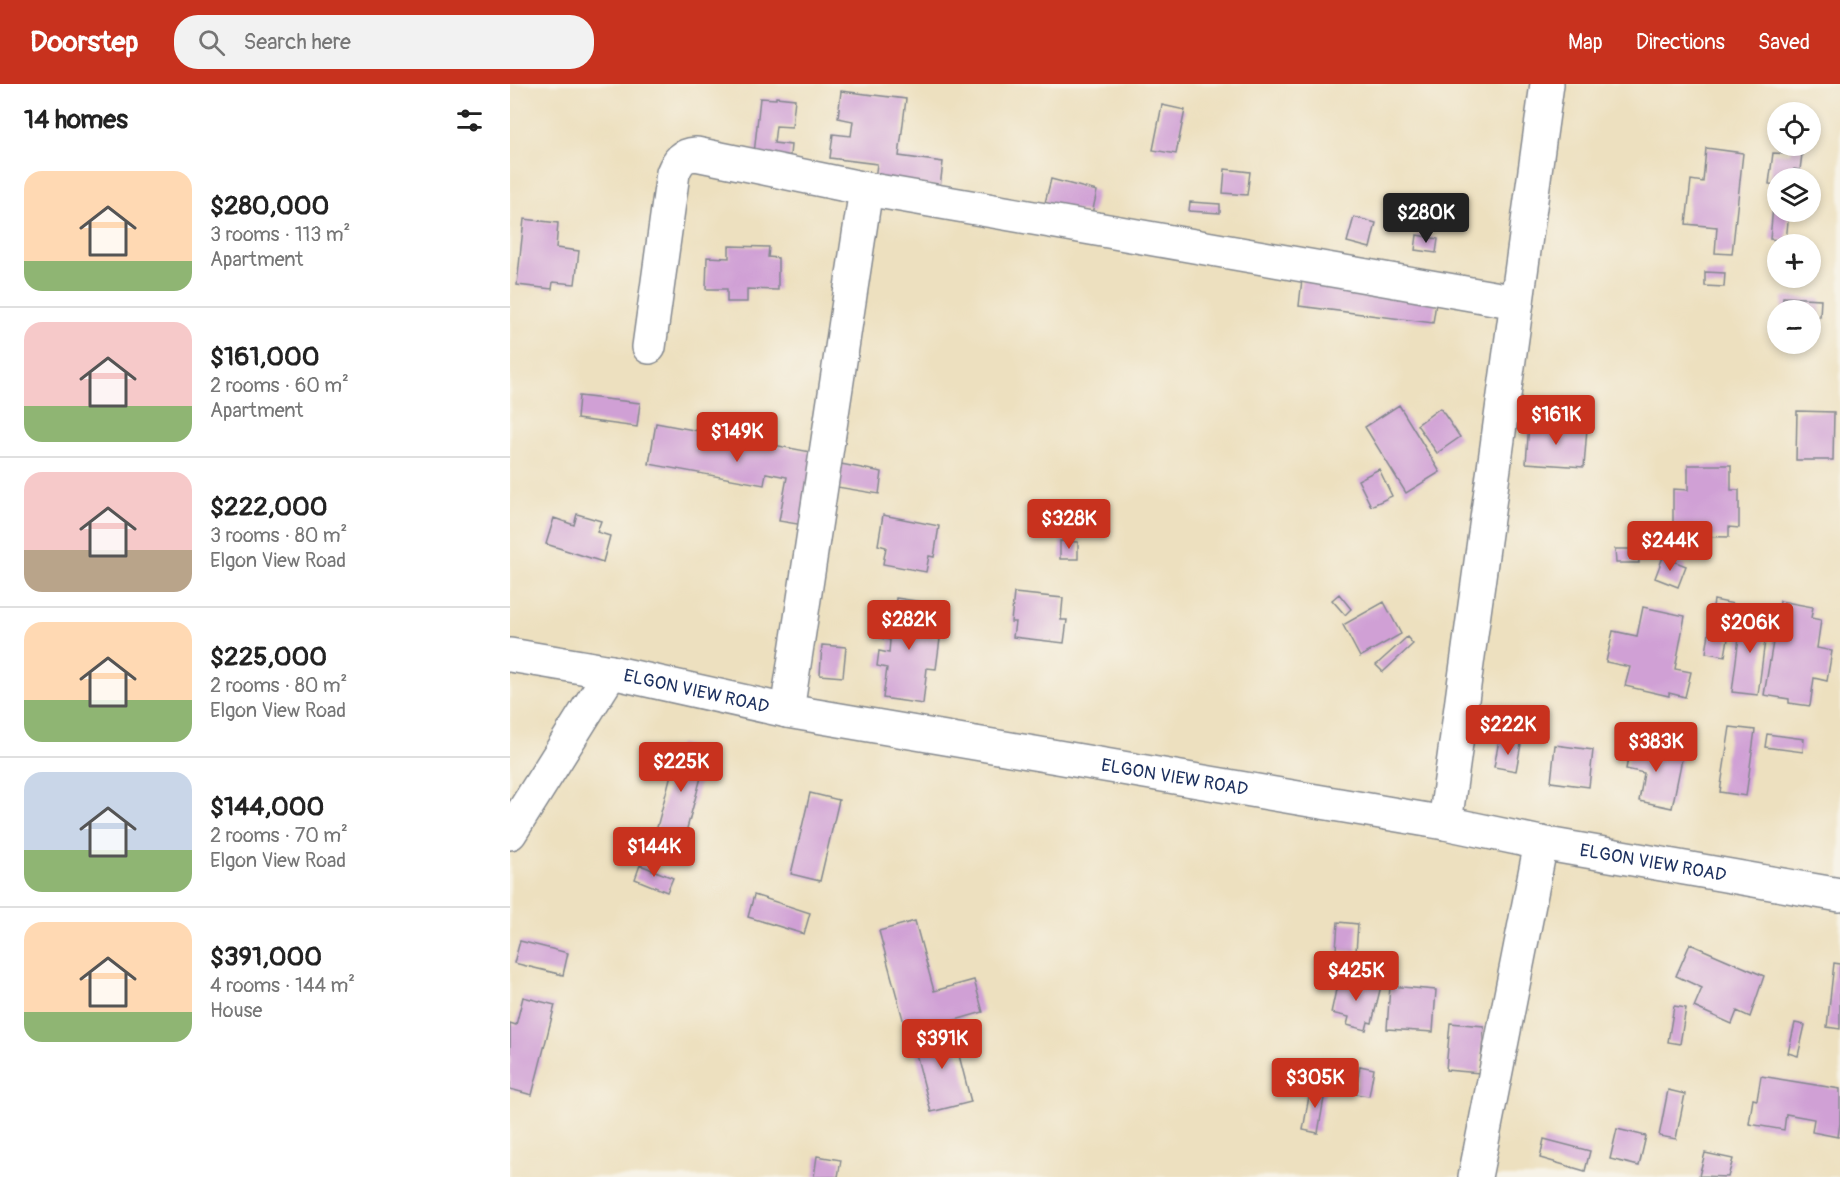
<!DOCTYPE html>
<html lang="en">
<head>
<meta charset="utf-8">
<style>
  body { margin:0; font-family:Pangolin,sans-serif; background:#f2f2f2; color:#222; height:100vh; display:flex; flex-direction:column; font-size:22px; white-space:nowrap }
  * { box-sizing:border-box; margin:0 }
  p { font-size:20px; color:#767676 }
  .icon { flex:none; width:33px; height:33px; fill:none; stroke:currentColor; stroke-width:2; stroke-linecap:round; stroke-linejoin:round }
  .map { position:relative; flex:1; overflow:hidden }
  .sheet { display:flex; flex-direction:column; background:#fff; width:510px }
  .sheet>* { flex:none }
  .tools { position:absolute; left:1257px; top:18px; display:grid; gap:12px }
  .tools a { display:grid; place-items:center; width:54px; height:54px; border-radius:50%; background:#fff; box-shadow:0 3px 9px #0003; font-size:30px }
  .price { position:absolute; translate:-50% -51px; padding:0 14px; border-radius:6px; background:#c8321e; color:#fff; font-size:20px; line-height:39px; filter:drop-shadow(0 2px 3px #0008) }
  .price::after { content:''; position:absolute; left:50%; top:36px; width:18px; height:14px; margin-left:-9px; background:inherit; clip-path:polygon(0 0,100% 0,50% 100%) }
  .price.selected { background:#222; color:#fff }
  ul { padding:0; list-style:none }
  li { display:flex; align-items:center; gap:18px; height:150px; padding:0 24px }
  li+li { border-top:2px solid #e0e0e0 }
  li span { display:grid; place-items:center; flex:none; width:168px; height:120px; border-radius:18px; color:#555 }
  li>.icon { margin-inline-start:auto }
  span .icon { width:72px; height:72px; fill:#fffc; stroke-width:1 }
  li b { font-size:26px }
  h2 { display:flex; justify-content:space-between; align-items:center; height:72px; padding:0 24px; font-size:26px }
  header { display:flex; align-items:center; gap:36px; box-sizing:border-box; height:84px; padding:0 30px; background:#c8321e; color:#fff }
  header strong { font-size:28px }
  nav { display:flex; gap:33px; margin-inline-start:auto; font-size:21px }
  .search { width:420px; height:54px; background:#f2f2f2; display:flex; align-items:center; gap:15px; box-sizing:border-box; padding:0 21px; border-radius:24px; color:#767676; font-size:22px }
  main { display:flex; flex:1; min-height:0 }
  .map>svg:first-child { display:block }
</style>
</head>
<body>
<header>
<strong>Doorstep</strong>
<div class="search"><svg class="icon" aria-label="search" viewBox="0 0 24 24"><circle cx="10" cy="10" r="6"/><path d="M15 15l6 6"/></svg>Search here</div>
<nav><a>Map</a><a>Directions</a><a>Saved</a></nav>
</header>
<main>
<section class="sheet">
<h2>14 homes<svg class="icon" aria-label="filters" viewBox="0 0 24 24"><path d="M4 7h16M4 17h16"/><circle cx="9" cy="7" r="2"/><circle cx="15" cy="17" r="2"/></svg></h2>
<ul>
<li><span style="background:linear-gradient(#ffd9b3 75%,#8fb573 0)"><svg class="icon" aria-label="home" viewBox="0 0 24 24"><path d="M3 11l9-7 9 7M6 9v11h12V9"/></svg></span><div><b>$280,000</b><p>3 rooms · 113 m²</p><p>Apartment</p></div></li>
<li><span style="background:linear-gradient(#f6c9c9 70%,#8fb573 0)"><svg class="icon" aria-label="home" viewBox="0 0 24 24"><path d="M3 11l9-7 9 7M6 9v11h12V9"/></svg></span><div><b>$161,000</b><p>2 rooms · 60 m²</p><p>Apartment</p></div></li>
<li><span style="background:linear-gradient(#f6c9c9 65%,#b9a48a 0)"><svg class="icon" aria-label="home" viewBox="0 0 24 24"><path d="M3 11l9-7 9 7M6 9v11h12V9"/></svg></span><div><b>$222,000</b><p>3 rooms · 80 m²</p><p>Elgon View Road</p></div></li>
<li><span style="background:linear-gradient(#ffd9b3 65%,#8fb573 0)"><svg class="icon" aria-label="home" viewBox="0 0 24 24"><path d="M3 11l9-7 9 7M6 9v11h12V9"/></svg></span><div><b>$225,000</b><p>2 rooms · 80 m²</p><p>Elgon View Road</p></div></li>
<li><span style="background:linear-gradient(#c9d6e8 65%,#8fb573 0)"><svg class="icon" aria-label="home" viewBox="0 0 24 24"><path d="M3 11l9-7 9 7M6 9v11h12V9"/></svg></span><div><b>$144,000</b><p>2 rooms · 70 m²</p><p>Elgon View Road</p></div></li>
<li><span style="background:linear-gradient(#ffd9b3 75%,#8fb573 0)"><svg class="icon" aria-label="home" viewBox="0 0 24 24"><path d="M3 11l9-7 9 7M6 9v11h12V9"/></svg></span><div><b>$391,000</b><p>4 rooms · 144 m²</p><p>House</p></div></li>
</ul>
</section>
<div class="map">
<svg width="1330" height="1093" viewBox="0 0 1330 1093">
  <rect width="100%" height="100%" fill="#f7f3e8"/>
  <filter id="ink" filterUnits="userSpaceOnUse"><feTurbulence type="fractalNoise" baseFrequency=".0167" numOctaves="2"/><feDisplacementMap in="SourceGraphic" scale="12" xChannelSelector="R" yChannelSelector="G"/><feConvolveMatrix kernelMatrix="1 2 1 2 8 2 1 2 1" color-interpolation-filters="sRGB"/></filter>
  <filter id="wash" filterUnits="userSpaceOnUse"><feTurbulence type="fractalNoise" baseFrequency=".008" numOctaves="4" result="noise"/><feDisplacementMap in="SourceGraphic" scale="24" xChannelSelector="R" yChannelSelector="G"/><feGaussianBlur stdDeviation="1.35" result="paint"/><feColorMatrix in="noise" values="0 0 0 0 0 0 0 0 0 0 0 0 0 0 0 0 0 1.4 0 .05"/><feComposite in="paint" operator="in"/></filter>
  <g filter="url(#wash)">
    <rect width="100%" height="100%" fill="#ede0bf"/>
    <g id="blocks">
      <!-- building -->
      <path fill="#d0a0d5" d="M331,7L396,15L389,72L433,78L430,103L365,95L367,80L320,74L323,50L341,52L343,37L328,34Z
        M266,13L285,15L282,43L266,42L264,59L281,61L279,81L244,70L250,14L266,15Z
        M652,21L675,26L666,70L643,66Z
        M1281,62H1293L1290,86L1284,85L1283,94H1268V128H1279L1276,157L1260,155L1265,101L1259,100L1263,69L1280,70Z
        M1196,64L1233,69L1222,170L1205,169L1207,143L1176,140L1181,96L1193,98Z
        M715,85L740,88L737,111L713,109Z
        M541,95L587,107L582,130L535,119Z
        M680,118L710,120V129L679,127Z
        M844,133L866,139L860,164L837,158Z
        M14,135L48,139L46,164L69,167L65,200L43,198L42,205L7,201Z
        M907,151L928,155L926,169L905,166Z
        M219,162L259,163L258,173L268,174V206L237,205V218H217V205H196L197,173L219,174Z
        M1195,188L1215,189L1214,203L1195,202Z
        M792,195L927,212L923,239L789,222Z
        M1273,213L1311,215L1310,233L1300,232V226H1272Z
        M69,312L130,319L127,343L67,335Z
        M889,321L930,388L896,409L855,343Z
        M930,324L950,353L927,369L907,341Z
        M1287,327L1324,328L1323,376H1286Z
        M146,339L306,369L293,441L269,437L277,393L256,389L254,401L139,380Z
        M1019,340L1077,344L1074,383L1016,379Z
        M331,380L372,388L369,410L327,403Z
        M1178,381H1221V406H1229V444L1219,443V453L1171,452V443H1163V405L1178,406Z
        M869,385L882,412L861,422L848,396Z
        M67,430L91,437L87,448L100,452L93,478L36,460L44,434L64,441Z
        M373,431L429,442L424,473L419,472L416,488L373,480L376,463L368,461Z
        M550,457L568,458V475H550Z
        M1105,465H1128L1129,479H1106Z
        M1153,473L1176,482L1168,503L1145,494Z
        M504,509L553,514L551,536H557L554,559L503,553L505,538H501Z
        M829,510L841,525L835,531L822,516Z
        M386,514L426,520L422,553L430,555L426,585L417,584L413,620L373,614L377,584L367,582L369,567L379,569L380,556L371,554L373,539L383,541Z
        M1204,516L1224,520L1215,572L1196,569Z
        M1270,517L1303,523L1301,534L1311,536L1307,564L1322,567L1317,597L1304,594L1300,622L1279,619V615L1254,611Z
        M874,518L891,550L850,573L833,541Z
        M1133,523L1175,532L1165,585L1181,588L1175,613L1159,609V612L1115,602L1120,583L1096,578L1103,547L1127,552Z
        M1232,530L1258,533L1248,611L1222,608Z
        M897,553L903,560L873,588L866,581Z
        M312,561L336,563L333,593L310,591Z
        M1220,643L1245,646L1236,712L1210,708Z
        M1257,650L1294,655L1293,668L1255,663Z
        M989,656L1011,660L1006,687L984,683Z
        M1121,659L1173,670L1162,724L1129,717L1134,689L1116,685Z
        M169,660L198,668L173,759L145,751Z
        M1045,661L1083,666L1079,703L1041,698Z
        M300,709L329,716L310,797L281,790Z
        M130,781L163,794L157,808L125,795Z
        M244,811L300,829L294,850L238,833Z
        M405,837L424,907L464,896L473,928L397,950L369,847Z
        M828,838L848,840L846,868L826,866Z
        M10,857L58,869L53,891L4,879Z
        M1180,860L1254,892L1240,933L1227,927L1222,940L1184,923L1192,904L1166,892Z
        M1324,879L1330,880V945L1317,943Z
        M829,892L871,902L862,939L858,938L856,946L837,941L839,933L821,929Z
        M880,902L926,906L923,948L877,945Z
        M13,913L45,921L22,1011L0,1005V939L6,941Z
        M1164,922L1176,924L1170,960L1158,958Z
        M940,939L974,942L970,989L936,986Z
        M1285,939L1295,941L1288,972L1278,969Z
        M442,944L461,1018L421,1028L402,954Z
        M850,982L864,985L859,1012L845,1010Z
        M1251,992L1330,1005V1039L1328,1053L1302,1048L1304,1035L1276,1030L1274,1046L1239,1040L1243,1015L1247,1016Z
        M801,1001L816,1003L808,1049L793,1046Z
        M1158,1006L1175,1010L1166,1055L1149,1052Z
        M1107,1045L1136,1052L1129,1082L1100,1075Z
        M1034,1055L1080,1067L1075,1087L1030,1074Z
        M1195,1069L1223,1075L1218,1093L1189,1092Z
        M307,1072L331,1076L328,1093H304Z"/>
    </g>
  </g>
  <g filter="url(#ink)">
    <use href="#blocks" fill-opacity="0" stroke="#84888e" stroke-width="1.5"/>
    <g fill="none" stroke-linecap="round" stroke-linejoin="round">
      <defs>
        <g id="minor">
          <path d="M139,263L163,89C168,77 172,71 186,70L356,105"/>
          <path id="s1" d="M0,571L101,588L277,627L935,739L1031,759L1330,811"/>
          <path d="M277,627L356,105L1007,218"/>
          <path d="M935,739L1037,0"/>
          <path d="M0,749L101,588"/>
          <path d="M965,1093L1031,759"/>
        </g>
      </defs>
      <!-- minor casing -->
      <use href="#minor" stroke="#84888e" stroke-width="36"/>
      <!-- minor -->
      <use href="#minor" stroke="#fff" stroke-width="33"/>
    </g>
  </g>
  <g text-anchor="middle" stroke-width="4.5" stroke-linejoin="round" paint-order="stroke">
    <!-- street labels -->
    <g font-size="18" fill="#1b2f5e" stroke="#f7f3e8">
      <text dy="6" stroke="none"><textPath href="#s1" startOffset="190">ELGON VIEW ROAD</textPath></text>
      <text dy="6" stroke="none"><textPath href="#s1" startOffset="676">ELGON VIEW ROAD</textPath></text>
      <text dy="6" stroke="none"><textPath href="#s1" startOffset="1162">ELGON VIEW ROAD</textPath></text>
    </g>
  </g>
</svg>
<div class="tools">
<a><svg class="icon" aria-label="locate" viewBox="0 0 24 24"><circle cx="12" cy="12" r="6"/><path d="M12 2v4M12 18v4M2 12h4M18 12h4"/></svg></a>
<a><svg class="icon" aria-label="layers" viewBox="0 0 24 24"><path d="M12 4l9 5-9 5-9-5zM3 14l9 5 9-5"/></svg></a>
<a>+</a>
<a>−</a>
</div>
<b class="price selected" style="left:916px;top:160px">$280K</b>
<b class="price" style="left:1046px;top:362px">$161K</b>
<b class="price" style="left:227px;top:379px">$149K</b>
<b class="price" style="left:559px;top:466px">$328K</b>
<b class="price" style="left:1160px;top:488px">$244K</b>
<b class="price" style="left:399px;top:567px">$282K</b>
<b class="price" style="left:1240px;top:570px">$206K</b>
<b class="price" style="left:998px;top:672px">$222K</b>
<b class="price" style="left:1146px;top:689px">$383K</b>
<b class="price" style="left:171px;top:709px">$225K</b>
<b class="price" style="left:144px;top:794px">$144K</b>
<b class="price" style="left:846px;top:918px">$425K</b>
<b class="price" style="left:432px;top:986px">$391K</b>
<b class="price" style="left:805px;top:1025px">$305K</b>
</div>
</main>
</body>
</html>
